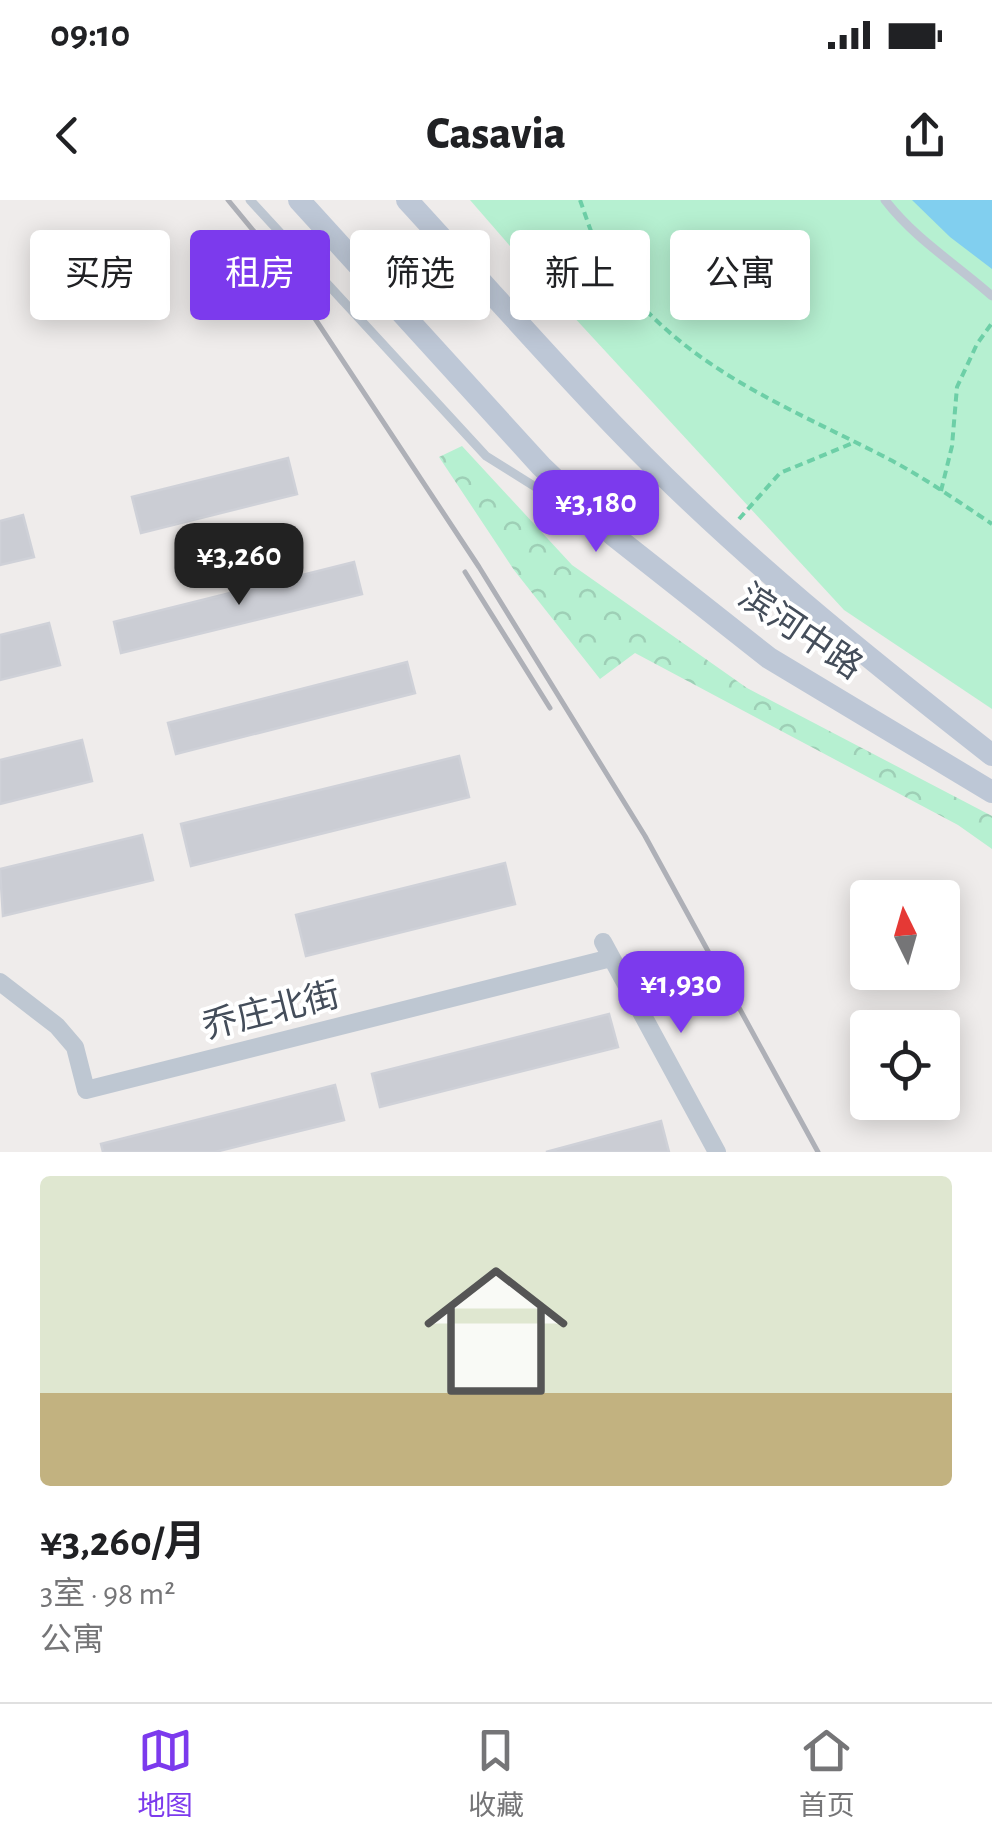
<!DOCTYPE html>
<html lang="zh">
<head>
<meta charset="utf-8">
<style>
  body { margin:0; font-family:"Alegreya Sans","Noto Sans SC",sans-serif; background:#f6f6f6; color:#202124; height:100vh; display:flex; flex-direction:column; font-size:38px; white-space:nowrap }
  * { box-sizing:border-box; margin:0 }
  p { font-size:32px; color:#757577 }
  .icon { flex:none; width:55px; height:55px; fill:none; stroke:currentColor; stroke-width:2; stroke-linecap:round; stroke-linejoin:round }
  .map { position:relative; height:952px; overflow:hidden }
  .drawer { display:flex; flex-direction:column; background:#fff; flex:1 }
  .drawer>* { flex:none }
  .hud { position:absolute; left:30px; top:30px; width:932px; height:90px; display:flex; gap:20px }
  .needle { width:65px; rotate:355deg }
  .buttons { position:absolute; left:850px; top:680px; display:grid; gap:20px }
  .buttons a { display:grid; place-items:center; width:110px; height:110px; border-radius:10px; background:#fff; box-shadow:0 5px 25px #0003; font-size:50px }
  .price { position:absolute; translate:-50% -85px; padding:0 22px; border-radius:20px; background:#7c3aed; color:#fff; font-size:32px; line-height:65px; filter:drop-shadow(0 2px 5px #0008) }
  .price::after { content:''; position:absolute; left:50%; top:60px; width:30px; height:22px; margin-left:-15px; background:inherit; clip-path:polygon(0 0,100% 0,50% 100%) }
  .price.selected { background:#222; color:#fff }
  ul { padding:0; list-style:none }
  li { display:grid; align-content:center; gap:20px; height:530px; padding:0 40px }
  li span { display:grid; place-items:center; height:310px; border-radius:10px; color:#555 }
  li>.icon { margin-inline-start:auto }
  span .icon { width:180px; height:180px; fill:#fffc; stroke-width:1 }
  li b { font-size:42px }
  .tag { padding:0 35px; border-radius:10px; background:#fff; box-shadow:0 5px 25px #0003; font-size:35px; line-height:90px }
  .tag.selected { background:#7c3aed; color:#fff }
  .status { display:flex; justify-content:space-between; align-items:center; height:70px; padding:0 50px; background:#fff; direction:ltr }
  .status svg { height:28px; fill:currentColor }
  header { display:flex; justify-content:space-between; align-items:center; height:130px; padding:0 40px; background:#fff; font-size:45px; font-weight:800 }
  .dock { display:flex; justify-content:space-around; align-items:center; height:140px; border-top:2px solid #e0e0e0; background:#fff; font-size:28px; color:#757577 }
  .dock a { display:grid; justify-items:center; gap:5px }
  .dock .selected { color:#7c3aed }
  .map>svg:first-child { display:block }
</style>
</head>
<body>
<div class="status"><b>09:10</b><svg viewBox="0 0 49 12"><path d="M0 12V9h3v3zM5 12V6h3v6zM10 12V3h3v9zM15 12V0h3v12zM26 1h20v11H26zM47 4h2v5h-2z"/></svg></div>
<header><svg class="icon" aria-label="back" viewBox="0 0 24 24"><path d="M15 5l-7 7 7 7"/></svg>Casavia<svg class="icon" aria-label="share" viewBox="0 0 24 24"><path d="M12 15V3M7 8l5-5 5 5M5 13v7h14v-7"/></svg></header>
<div class="map">
<svg width="992" height="952" viewBox="0 0 992 952">
  <defs>
    <pattern id="forest-crowns" width="20" height="18" patternUnits="userSpaceOnUse" patternTransform="scale(2.5)"><rect width="20" height="18" fill="#b6f0d1"/><path d="M2 6a3 3 0 1 1 6 0M12 15a3 3 0 1 1 6 0" fill="none" stroke="#9ecfb6"/></pattern>
  </defs>
  <rect width="100%" height="100%" fill="#efeceb"/>
  <!-- forest -->
  <path fill="url(#forest-crowns)" d="M462,246L572,365L747,488L992,616V649L958,625L635,453L600,479L514,370L439,257Z"/>
  <!-- green -->
  <path fill="#b6f0d1" d="M470,0H992V509L844,410L536,76Z"/>
  <!-- water -->
  <path fill="#81cfef" d="M912,0H992V69L950,37Z"/>
  <!-- building -->
  <path fill="#cbcdd4" stroke="#cfd1d8" stroke-width="2.5" d="M288,258L297,294L141,333L132,297Z
    M23,315L34,357L0,365V321Z
    M354,362L362,394L121,453L114,422Z
    M49,423L60,465L0,480V435Z
    M407,462L415,493L176,554L168,523Z
    M82,540L92,581L0,604V560Z
    M459,556L469,597L191,666L181,624Z
    M142,635L153,680L3,716L0,669Z
    M505,663L515,704L306,756L296,715Z
    M609,814L618,847L380,907L372,874Z
    M335,885L344,920L215,952H103L101,944Z
    M661,921L669,952H546Z"/>
  <g fill="none" stroke-linecap="round" stroke-linejoin="round">
    <!-- path -->
    <path stroke="#6dcfa7" stroke-width="4" stroke-dasharray="8 5" stroke-linecap="butt" d="M580,0C586,16 591,35 600,50C665,159 773,200 881,255C919,274 956,300 992,324
      M941,291L952,246L957,187L977,144L992,123
      M739,319L780,273L853,243"/>
    <!-- service -->
    <path stroke="#bec7d2" stroke-width="9" d="M250,0L486,256L577,313
      M885,0C916,40 955,63 992,96"/>
    <!-- minor -->
    <path stroke="#bec7d2" stroke-width="18" d="M603,742L717,952
      M0,782L57,826L75,847L86,890L611,758"/>
    <!-- secondary -->
    <path stroke="#bdc7d6" stroke-width="22" d="M299,0L541,266L613,335L769,458L992,592
      M407,0C479,78 549,159 624,236C737,353 864,455 992,555"/>
    <!-- rail -->
    <path stroke="#aeb0b7" stroke-width="5" d="M228,0L271,52L479,367L645,636L818,952
      M465,372L550,508"/>
  </g>
  <g text-anchor="middle" stroke-width="8" stroke-linejoin="round" paint-order="stroke">
    <!-- street labels -->
    <g font-size="35" fill="#444d5a" stroke="#fff">
      <text transform="translate(801 431) rotate(34)" y="12">滨河中路</text>
      <text transform="translate(271 810) rotate(-14)" y="12">乔庄北街</text>
    </g>
  </g>
</svg>
<div class="buttons">
<a><svg class="needle" viewBox="-14 -14 28 28"><path d="M0-13l5 13h-10z" fill="#e53935"/><path d="M0 13l5-13h-10z" fill="#757577"/></svg></a>
<a><svg class="icon" aria-label="locate" viewBox="0 0 24 24"><circle cx="12" cy="12" r="6"/><path d="M12 2v4M12 18v4M2 12h4M18 12h4"/></svg></a>
</div>
<b class="price" style="left:596px;top:355px">¥3,180</b>
<b class="price selected" style="left:239px;top:408px">¥3,260</b>
<b class="price" style="left:681px;top:836px">¥1,930</b>
<div class="hud">
<a class="tag">买房</a>
<a class="tag selected">租房</a>
<a class="tag">筛选</a>
<a class="tag">新上</a>
<a class="tag">公寓</a>
</div>
</div>
<section class="drawer">
<ul>
<li><span style="background:linear-gradient(#dfe7d0 70%,#c2b280 0)"><svg class="icon" aria-label="home" viewBox="0 0 24 24"><path d="M3 11l9-7 9 7M6 9v11h12V9"/></svg></span><div><b>¥3,260/月</b><p>3室 · 98 m²</p><p>公寓</p></div></li>
</ul>
</section>
<nav class="dock">
<a class="selected"><svg class="icon" aria-label="map" viewBox="0 0 24 24"><path d="M3 6l6-2 6 2 6-2v14l-6 2-6-2-6 2zM9 4v14M15 6v14"/></svg>地图</a>
<a><svg class="icon" aria-label="saved" viewBox="0 0 24 24"><path d="M7 4h10v16l-5-4-5 4z"/></svg>收藏</a>
<a><svg class="icon" aria-label="home" viewBox="0 0 24 24"><path d="M3 11l9-7 9 7M6 9v11h12V9"/></svg>首页</a>
</nav>
</body>
</html>
